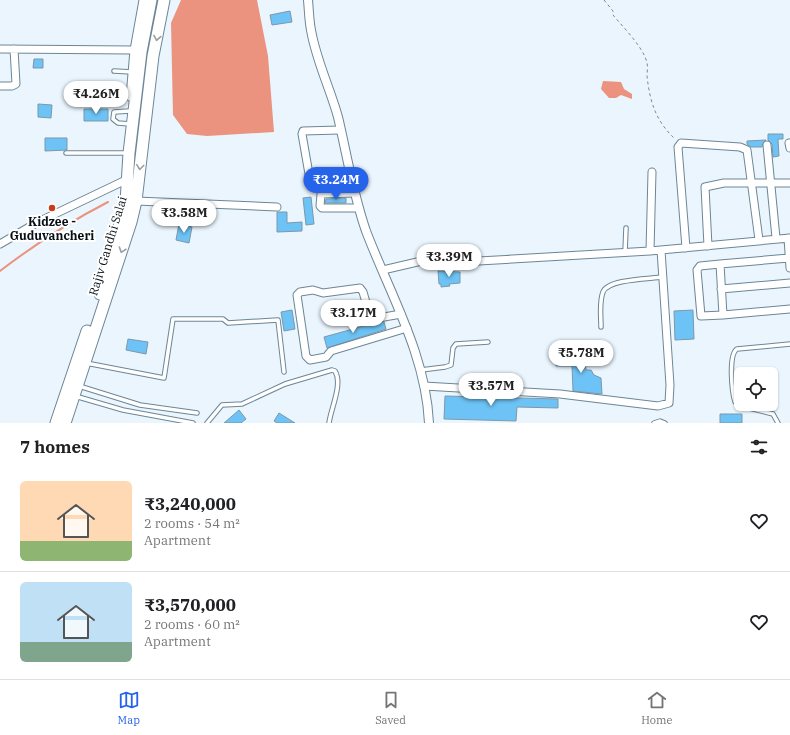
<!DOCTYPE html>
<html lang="en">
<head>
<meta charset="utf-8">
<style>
  body { margin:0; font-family:"IBM Plex Serif",serif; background:#f2f2f2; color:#202124; height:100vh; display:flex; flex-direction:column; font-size:15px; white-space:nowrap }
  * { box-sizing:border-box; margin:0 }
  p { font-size:13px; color:#757577 }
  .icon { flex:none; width:22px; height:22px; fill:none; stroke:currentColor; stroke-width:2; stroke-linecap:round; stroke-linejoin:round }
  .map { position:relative; height:423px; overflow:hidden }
  .side { display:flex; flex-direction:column; background:#fff; flex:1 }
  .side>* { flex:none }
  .controls { position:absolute; left:734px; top:367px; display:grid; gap:8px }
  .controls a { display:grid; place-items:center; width:44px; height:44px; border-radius:6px; background:#fff; box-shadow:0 1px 3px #0004; font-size:20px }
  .price { position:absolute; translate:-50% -34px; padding:0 9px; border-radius:14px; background:#fff; color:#222; font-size:13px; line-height:26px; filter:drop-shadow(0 1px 2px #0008) }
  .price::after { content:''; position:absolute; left:50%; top:24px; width:12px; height:9px; margin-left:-6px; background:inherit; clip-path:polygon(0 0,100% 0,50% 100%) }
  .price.selected { background:#2563eb; color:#fff }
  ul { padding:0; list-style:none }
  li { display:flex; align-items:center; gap:12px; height:100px; padding:0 20px }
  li+li { border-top:1px solid #e0e0e0 }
  li span { display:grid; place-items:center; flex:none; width:112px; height:80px; border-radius:6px; color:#555 }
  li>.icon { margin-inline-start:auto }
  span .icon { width:48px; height:48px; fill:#fffc; stroke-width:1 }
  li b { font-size:17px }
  h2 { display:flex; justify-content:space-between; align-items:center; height:48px; padding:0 20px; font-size:17px }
  .menu { display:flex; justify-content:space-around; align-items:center; height:56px; border-top:1px solid #e0e0e0; background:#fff; font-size:11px; color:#757577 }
  .menu a { display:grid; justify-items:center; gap:2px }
  .menu .selected { color:#2563eb }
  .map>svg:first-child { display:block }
</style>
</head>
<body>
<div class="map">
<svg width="790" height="423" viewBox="0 0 790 423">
  <rect width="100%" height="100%" fill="#eaf5fd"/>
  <!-- water -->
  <path fill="#eb937e" d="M181,0H257L268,56L274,132L207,136L187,134L173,115L171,23Z
    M603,81L621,82L624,89L632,94V99L621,95L616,98H609L601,89Z"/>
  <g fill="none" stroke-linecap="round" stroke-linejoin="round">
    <!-- stream -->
    <path stroke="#eb937e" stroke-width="2" d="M0,271C34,245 69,222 108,202"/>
  </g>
  <!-- building -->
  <path fill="#6dc3f6" stroke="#7d98a9" d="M290,11L292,22L272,25L270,15Z
    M34,59H43V68H33Z
    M38,104L52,105L51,118L38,117Z
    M84,109H108V121H84Z
    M768,134H783V139H778L779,156L773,157L772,144L768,140Z
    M45,138H67V150L45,151Z
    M766,140L763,143L762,147H751L747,144V141Z
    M311,197L314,224L306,225L303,198Z
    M346,198V203H325L326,199Z
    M277,212H287V223L302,222V231L277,232Z
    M179,224L192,227L189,243L176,240Z
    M438,271L460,272V283L449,284L450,286L441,287V284H439Z
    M292,310L295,329L284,331L281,312Z
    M693,310L694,339L675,340L674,311Z
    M384,322L386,329L327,348L324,337L371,324Z
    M128,339L148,342L146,354L126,350Z
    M565,353V357L584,356L586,370H591L594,375L601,378L602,394L573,391L572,366H556V354Z
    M445,396L558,399V408L517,407L516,421L444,419Z
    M239,410L246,419L241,423H224Z
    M279,413L295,423H277L274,421Z
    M720,414H742V423H720Z"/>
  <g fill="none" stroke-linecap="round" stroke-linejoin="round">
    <defs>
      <path id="service" d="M114,71L132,72
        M130,111L114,112L113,119L118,123L130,124
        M66,153H127
        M625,252L626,228
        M601,327C601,316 599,302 603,292C608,279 649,279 662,277
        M86,363L164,378L173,319H223L228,323L278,320L284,372
        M421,370L445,367L451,365L453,348L456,344L488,342
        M79,386L140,405L197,413
        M75,396L123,410L193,423
        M207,423L222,405L242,404L285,384L332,370L335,371C343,384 331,408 329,423
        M654,423L660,421L665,423
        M778,423L773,414L741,406L735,402C732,392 728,355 737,349L790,344"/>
      <path id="minor" d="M0,49L134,50
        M0,86H12L16,84L14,49
        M130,97L134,50L143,0
        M789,143L790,148
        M767,145L776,238
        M309,174L302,134L303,131L340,130
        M354,193L321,194L320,206L322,208H358
        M136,201L277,207
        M788,238L790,268
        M0,244L38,222L128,179
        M708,246L705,187L724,183H790
        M686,248L678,147L681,143L740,147L747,150L759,240
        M650,251L652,172
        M789,258L720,264L723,315L790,309
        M720,264L700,266L697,270L701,316L723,315
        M383,270L430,259L461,262L650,251L790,238
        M721,289L790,283
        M401,314L373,319L370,316L363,292L360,288L323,293L313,290L300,292L297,295L306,356L310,360L326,357L331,351L407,328
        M424,386L560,394L658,406L669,403L670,385L661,250"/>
      <path id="tertiary" d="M308,0C309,10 309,20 311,30C316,60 330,88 338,117C347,155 353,194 366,231C390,294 426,355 429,423"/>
      <path id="primary" d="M100,294L126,202L129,153L141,52L151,0
        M56,423L87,331
        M65,423L131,222L136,201L153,56L164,0"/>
    </defs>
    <!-- service casing -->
    <use href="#service" stroke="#6c8697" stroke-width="5.5"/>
    <!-- minor casing -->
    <use href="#minor" stroke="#6c8697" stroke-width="9"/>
    <!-- tertiary casing -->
    <use href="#tertiary" stroke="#6c8697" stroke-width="10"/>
    <!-- primary casing -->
    <use href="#primary" stroke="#6c8697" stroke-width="13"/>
    <!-- path -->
    <path stroke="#7d878e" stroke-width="1" stroke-dasharray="3 3" stroke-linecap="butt" d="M604,0L613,11V15C623,27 644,48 647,63C648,67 647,72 647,76C650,103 656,121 675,139"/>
    <!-- service -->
    <use href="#service" stroke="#fff" stroke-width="3.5"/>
    <!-- minor -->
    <use href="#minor" stroke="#fff" stroke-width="7"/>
    <!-- tertiary -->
    <use href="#tertiary" stroke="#fff" stroke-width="8"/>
    <!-- primary -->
    <use href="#primary" stroke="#fff" stroke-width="11"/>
  </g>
  <!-- one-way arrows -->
  <defs><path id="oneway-chevron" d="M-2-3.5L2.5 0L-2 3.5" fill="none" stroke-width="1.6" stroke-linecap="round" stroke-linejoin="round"/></defs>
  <g stroke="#9b9fa1">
    <use href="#oneway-chevron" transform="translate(157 38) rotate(100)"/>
    <use href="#oneway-chevron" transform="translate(140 167) rotate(97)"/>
    <use href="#oneway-chevron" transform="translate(122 250) rotate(109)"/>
  </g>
  <!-- markers -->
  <circle fill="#c73d1c" stroke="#fff" stroke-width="1.5" cx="52" cy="208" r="4"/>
  <g text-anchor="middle" stroke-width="4" stroke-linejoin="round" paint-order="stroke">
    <!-- poi labels -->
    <g font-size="12" font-weight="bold" fill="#060f15" stroke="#fff">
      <text x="52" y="226">Kidzee -<tspan x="52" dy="14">Guduvancheri</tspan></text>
    </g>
    <!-- street labels -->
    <g font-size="12" fill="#060f15" stroke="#fff">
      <text transform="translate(108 246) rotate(-73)" y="4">Rajiv Gandhi Salai</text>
    </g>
  </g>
</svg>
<div class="controls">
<a><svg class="icon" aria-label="locate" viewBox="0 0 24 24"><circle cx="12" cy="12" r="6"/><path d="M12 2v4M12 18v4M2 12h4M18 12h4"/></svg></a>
</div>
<b class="price" style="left:96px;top:115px">₹4.26M</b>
<b class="price selected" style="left:336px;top:201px">₹3.24M</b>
<b class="price" style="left:184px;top:234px">₹3.58M</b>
<b class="price" style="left:449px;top:278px">₹3.39M</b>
<b class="price" style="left:353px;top:334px">₹3.17M</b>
<b class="price" style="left:581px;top:374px">₹5.78M</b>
<b class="price" style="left:491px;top:407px">₹3.57M</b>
</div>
<section class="side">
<h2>7 homes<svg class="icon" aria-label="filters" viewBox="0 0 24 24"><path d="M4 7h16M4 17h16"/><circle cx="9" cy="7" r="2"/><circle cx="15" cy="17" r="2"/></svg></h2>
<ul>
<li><span style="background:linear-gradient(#ffd9b3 75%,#8fb573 0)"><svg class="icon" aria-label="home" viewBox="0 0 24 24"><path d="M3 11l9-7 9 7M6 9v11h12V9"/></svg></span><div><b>₹3,240,000</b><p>2 rooms · 54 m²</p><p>Apartment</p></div><svg class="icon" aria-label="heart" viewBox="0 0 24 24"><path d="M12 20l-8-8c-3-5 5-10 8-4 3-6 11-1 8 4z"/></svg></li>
<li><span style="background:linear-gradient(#bfe0f5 75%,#7fa58c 0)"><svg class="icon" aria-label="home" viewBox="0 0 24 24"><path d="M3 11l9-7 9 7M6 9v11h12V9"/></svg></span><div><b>₹3,570,000</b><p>2 rooms · 60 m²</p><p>Apartment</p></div><svg class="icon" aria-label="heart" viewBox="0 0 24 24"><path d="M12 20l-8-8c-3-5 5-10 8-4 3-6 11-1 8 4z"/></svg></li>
</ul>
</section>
<nav class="menu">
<a class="selected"><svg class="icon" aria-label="map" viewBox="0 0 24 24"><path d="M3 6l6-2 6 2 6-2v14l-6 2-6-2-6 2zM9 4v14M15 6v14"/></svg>Map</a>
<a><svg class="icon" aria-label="saved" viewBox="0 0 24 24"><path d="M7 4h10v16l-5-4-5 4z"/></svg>Saved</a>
<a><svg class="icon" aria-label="home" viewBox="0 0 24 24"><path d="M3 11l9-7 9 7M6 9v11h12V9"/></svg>Home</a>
</nav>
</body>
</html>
